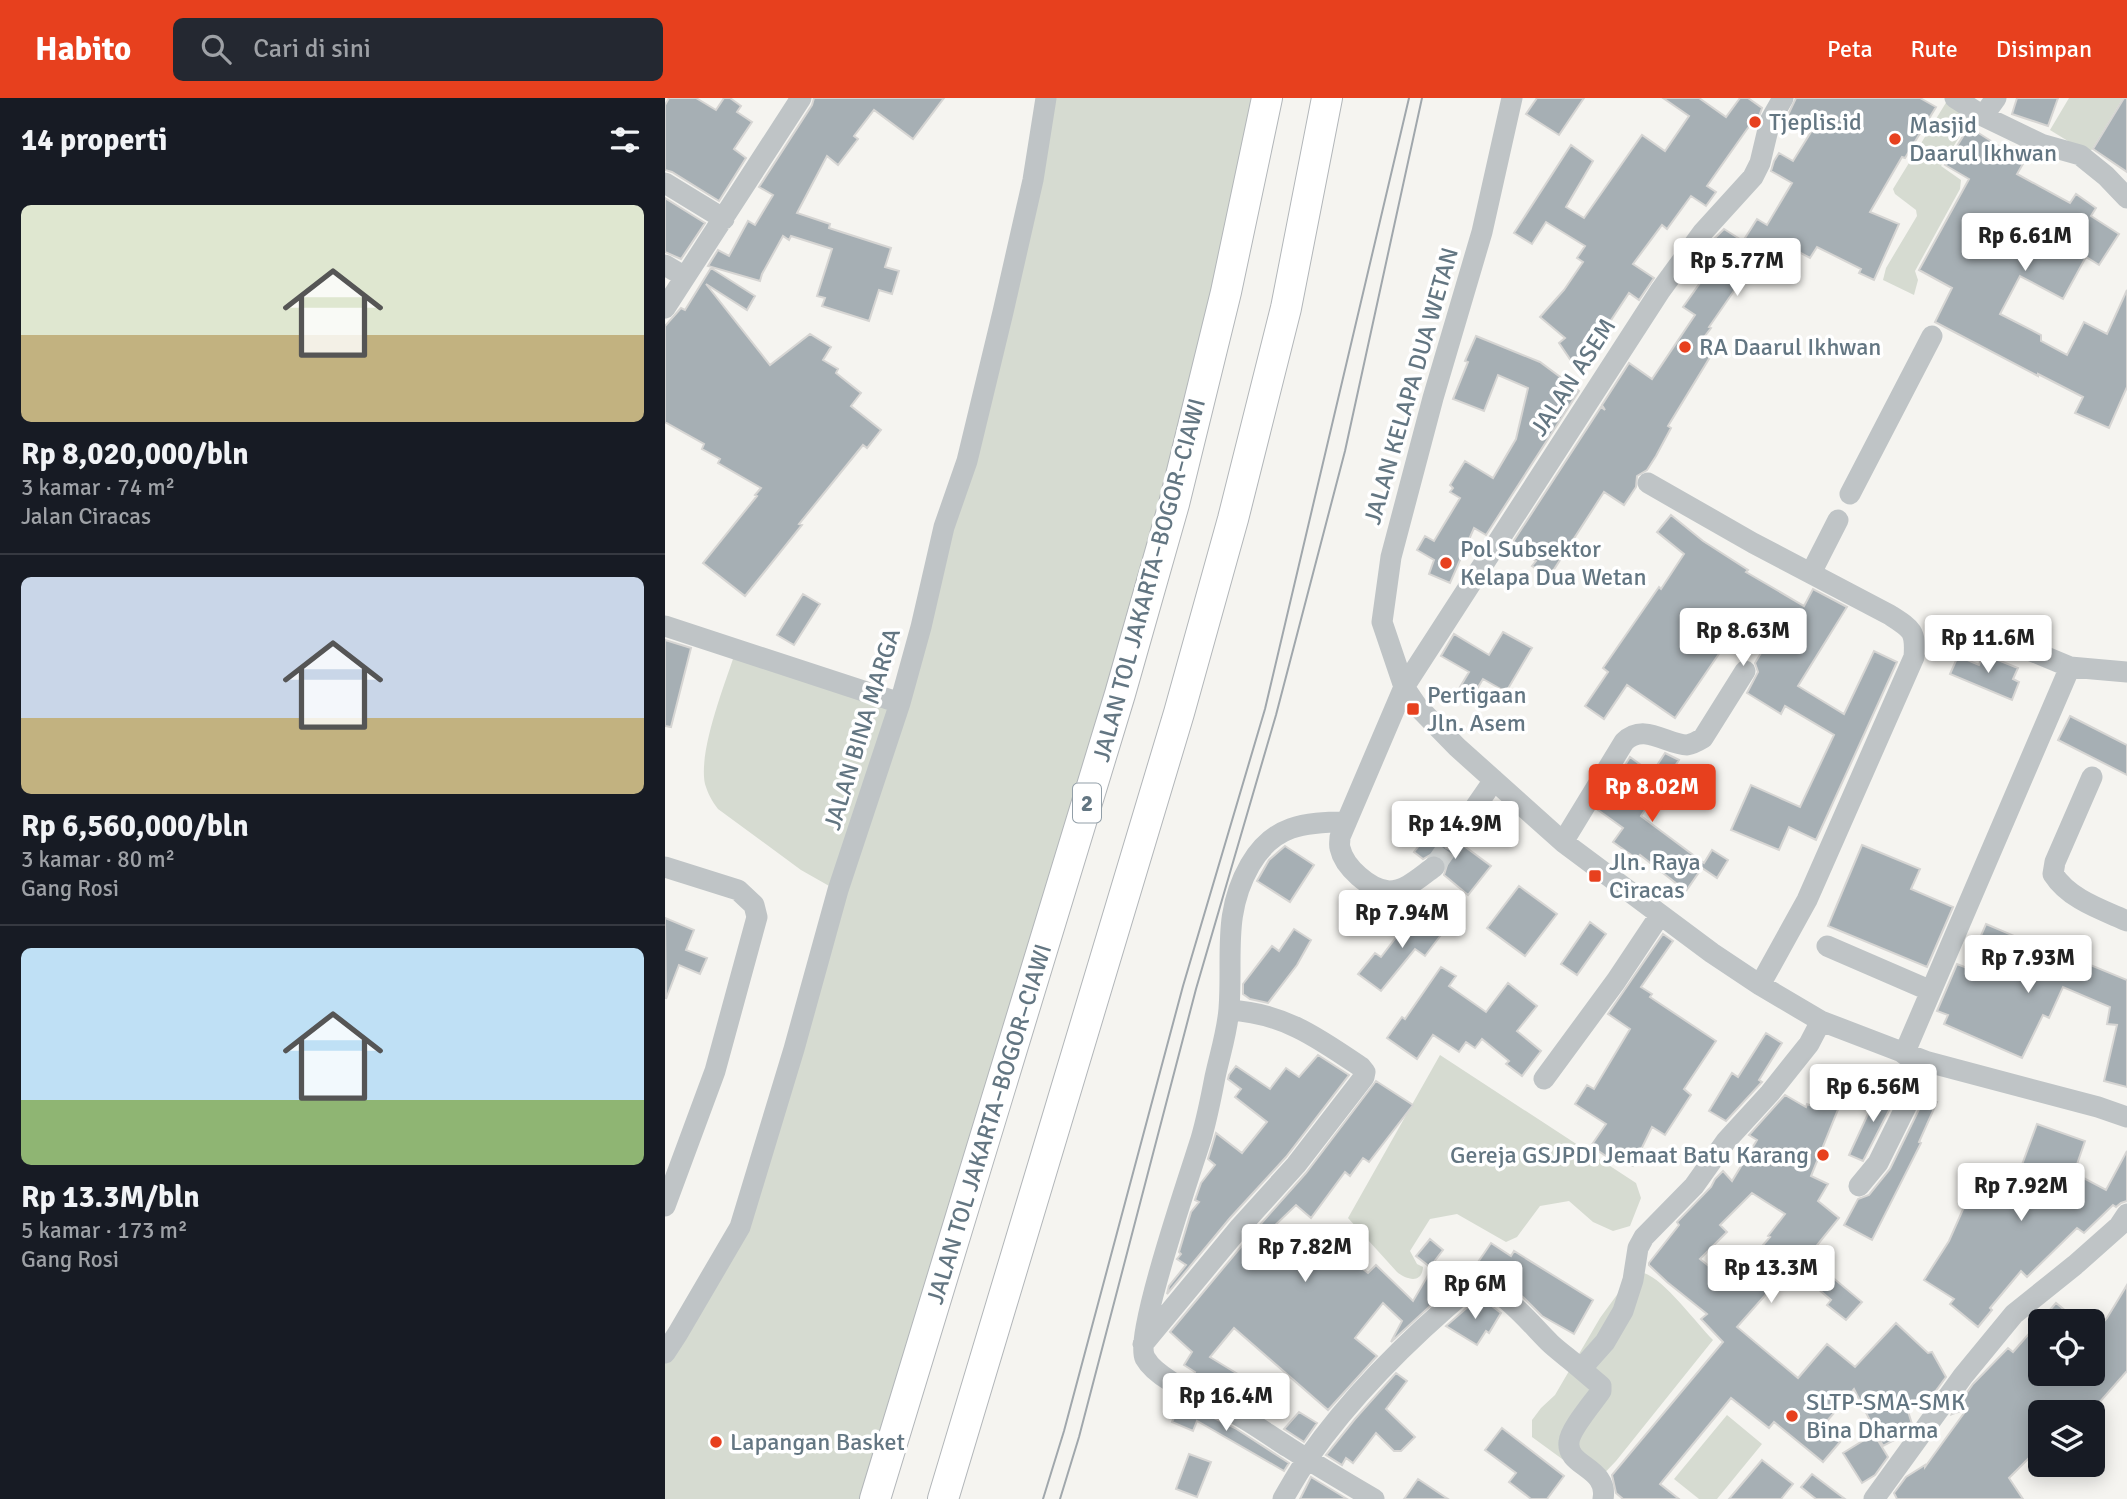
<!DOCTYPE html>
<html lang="id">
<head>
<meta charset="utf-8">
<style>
  body { margin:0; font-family:Signika,sans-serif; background:#242831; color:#f1f3f6; height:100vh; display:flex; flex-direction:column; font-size:26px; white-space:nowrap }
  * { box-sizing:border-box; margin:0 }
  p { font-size:23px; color:#9ea1a6 }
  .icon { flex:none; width:38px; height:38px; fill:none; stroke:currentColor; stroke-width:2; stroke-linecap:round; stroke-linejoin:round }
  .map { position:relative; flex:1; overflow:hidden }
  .sheet { display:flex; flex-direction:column; background:#171b24; width:665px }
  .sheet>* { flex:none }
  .buttons { position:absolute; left:1363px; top:1211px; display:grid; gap:14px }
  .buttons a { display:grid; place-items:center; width:77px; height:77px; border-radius:10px; background:#171b24; box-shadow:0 4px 18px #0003; font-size:35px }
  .price { position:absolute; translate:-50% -60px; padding:0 16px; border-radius:7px; background:#fff; color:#222; font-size:23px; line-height:46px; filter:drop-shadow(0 2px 4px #0008) }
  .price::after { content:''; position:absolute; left:50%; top:42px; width:21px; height:16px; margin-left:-10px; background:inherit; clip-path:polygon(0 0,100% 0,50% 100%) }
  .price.active { background:#e7401e; color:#fff }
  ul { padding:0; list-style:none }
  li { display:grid; align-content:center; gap:14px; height:371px; padding:0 21px }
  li+li { border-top:2px solid #363941 }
  li span { display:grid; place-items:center; height:217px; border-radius:10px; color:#555 }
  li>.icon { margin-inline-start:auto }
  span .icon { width:126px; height:126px; fill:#fffc; stroke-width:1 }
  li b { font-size:30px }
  h2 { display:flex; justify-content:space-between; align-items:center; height:84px; padding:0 21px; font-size:30px }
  header { display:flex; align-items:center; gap:42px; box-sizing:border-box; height:98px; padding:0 35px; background:#e7401e; color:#fff }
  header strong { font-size:33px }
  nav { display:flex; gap:38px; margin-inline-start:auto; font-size:24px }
  .search { width:490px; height:63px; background:#242831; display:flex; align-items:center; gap:18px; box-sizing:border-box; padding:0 24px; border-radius:10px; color:#9ea1a6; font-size:26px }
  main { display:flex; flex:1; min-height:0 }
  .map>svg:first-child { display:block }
</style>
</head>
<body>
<header>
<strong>Habito</strong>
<div class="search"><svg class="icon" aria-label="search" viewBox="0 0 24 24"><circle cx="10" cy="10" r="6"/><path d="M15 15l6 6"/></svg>Cari di sini</div>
<nav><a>Peta</a><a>Rute</a><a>Disimpan</a></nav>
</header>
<main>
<section class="sheet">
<h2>14 properti<svg class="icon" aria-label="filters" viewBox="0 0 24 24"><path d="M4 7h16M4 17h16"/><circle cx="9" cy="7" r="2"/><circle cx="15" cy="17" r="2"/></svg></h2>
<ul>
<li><span style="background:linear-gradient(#dfe7d0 60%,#c2b280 0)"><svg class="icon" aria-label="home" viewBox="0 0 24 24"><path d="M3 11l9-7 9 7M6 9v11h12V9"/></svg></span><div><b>Rp 8,020,000/bln</b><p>3 kamar · 74 m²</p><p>Jalan Ciracas</p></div></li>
<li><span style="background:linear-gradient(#c9d6e8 65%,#c2b280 0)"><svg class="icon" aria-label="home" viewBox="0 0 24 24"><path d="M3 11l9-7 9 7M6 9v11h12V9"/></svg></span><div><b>Rp 6,560,000/bln</b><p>3 kamar · 80 m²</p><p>Gang Rosi</p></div></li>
<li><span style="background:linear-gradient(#bfe0f5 70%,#8fb573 0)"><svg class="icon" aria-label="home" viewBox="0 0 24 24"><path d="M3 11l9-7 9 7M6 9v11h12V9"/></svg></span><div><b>Rp 13.3M/bln</b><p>5 kamar · 173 m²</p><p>Gang Rosi</p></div></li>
</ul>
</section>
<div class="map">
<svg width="1462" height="1401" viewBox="0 0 1462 1401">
  <rect width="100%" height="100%" fill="#f5f4f0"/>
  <!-- green -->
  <path fill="#d6dbd1" d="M377,0H602L578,118L210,1401H0V1254L75,1129L173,793L136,772L53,711C47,703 43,696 40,686C33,653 60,586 71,552L235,605L256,529Z
    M1404,0H1458L1424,56L1385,32Z
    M1282,3L1307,19L1276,68L1296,82L1295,91L1250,173L1253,182L1249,197L1218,182L1221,170L1252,118L1251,112L1230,96L1228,91Z
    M775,957L971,1085L976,1100L965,1128L948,1133L928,1124L904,1103L875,1108L852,1139L841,1144L792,1116L765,1121L745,1153L752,1166L758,1169C757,1186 742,1182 732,1174L683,1120Z
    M979,1175C1000,1182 1031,1225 1048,1242L951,1363L930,1385L867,1339V1322L876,1310L890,1297L935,1220L957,1190Z
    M1062,1317L1097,1346L1052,1401H1034L1009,1381Z"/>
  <!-- building -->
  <path fill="#a6afb4" stroke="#d6d5d3" stroke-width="2" fill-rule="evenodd" d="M4,0H31L51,12L59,0H65L76,8L72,14L87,24L69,51L81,60L54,103L7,74L0,72V7Z
    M149,0H279L248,41L209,12L189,38L193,41L173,67L162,58L132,115L165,126L164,130L226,150L220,169L234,173L227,196L214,192L204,223L157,208L160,200L152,198L167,151L126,138L124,142L118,138L97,176L95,183L43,168L53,152L64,158L83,123L90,127L108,97L94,89L147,7Z
    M872,0H919L894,37L861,16Z
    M998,0H1034L1061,19L1075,0H1083L1097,10L1090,30L1085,27L1042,88L1051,94L1041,108L1026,98L1002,131L997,127L968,166L989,180L974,202L964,195L931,245L934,250L909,267L894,245L900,240L875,219L899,192L918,164L912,160L920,148L881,124L867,146L849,135L906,47L928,63L901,109L919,120L977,37L1000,53L1024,18Z
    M1131,0H1255L1271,9L1240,60L1237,59L1205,114L1234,126L1209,182L1194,175L1196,171L1152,149L1145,160L1112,142L1088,182L1080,177L1044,229L1046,230L1040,238L1053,246L1003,328L1006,330L991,358L982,372L972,378L971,389L959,407L939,394L884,479L867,468L871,463L846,447L936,309L940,312L937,307L964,265L987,281L1030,217L1018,209L1047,168L1035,160L1048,142L1059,131L1078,143L1092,121L1102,127L1127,85L1106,73L1109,63L1114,55L1128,63L1146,34L1123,17Z
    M1352,0H1393L1383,28L1347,16Z
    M1459,0H1462V74L1428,51Z
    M1304,29L1359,64L1352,76L1405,105L1411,96L1431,110L1426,118L1454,136L1434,167L1421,159L1398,201L1355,178L1335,216L1376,237V243L1402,257L1419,224L1442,236L1462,192V289L1444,330L1410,315L1418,299L1373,276V278L1270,224L1287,190L1254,172L1304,81L1280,67Z
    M0,100L40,125L16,161L0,154Z
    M46,170L90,198L82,212L41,186L105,267L145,236L166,249L158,262L173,271L171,275L196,295L186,308L216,332L202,350L198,347L134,426L137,427L80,498L38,465L92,398L90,397L96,390L53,365L55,361L37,351L39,346L0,324V228L16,210L20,212Z
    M811,238L875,264L914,293L821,437L809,430L785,485L764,476L769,462L752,452L760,438L769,443L795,400L785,394L788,390L785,387L800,363L828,380L851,341L863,290L833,277L819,313L788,301L803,264L800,263Z
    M1006,417L1038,443L1083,472L1081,474L1139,508L1148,491L1182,509L1133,588L1179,616L1209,553L1232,564L1151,742L1124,729L1114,752L1066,732L1086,687L1135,709L1169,637L1120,608L1116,616L1082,595L1093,574L1090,565L1102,545L1073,528L1010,620L962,587L939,621L920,608L943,574L938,570L994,489L996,491L1019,456L992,434Z
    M138,496L155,506L129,547L112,537Z
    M838,534L867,550L841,594L818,581L802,607L789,599L804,574L776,558L789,536L824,557Z
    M0,542L26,550L6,629L0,628Z
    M1318,556L1353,570L1348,581L1354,584L1347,602L1285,576L1293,558L1314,567Z
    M1405,618L1462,647V677L1393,642Z
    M1000,655L1014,662L976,718L1039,765L1047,752L1063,762L1052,780L1037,770L1021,793L975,757L972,761L948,744L958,730L933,712L965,659L987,675Z
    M771,726L779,732L776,740L781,750L789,753L799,748L826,768L803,797L779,777L782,767L775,757L767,756L758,761L749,754Z
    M1197,747L1255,771L1246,791L1288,809L1262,869L1163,828Z
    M620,748L649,767L625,804L592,783L604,762Z
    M854,788L892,816L860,858L822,830Z
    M752,812L779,833L760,858L750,851L716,893L693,876L710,855L716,859Z
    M0,820L29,832L21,852L42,860L35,876L14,867L1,901Z
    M925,824L941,836L912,877L896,866Z
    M1321,826L1410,864L1411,861L1462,882V989L1439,983L1452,927L1442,926L1445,909L1398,889L1384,920L1378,917L1357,960L1279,926L1283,917L1272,913L1292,866L1302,870Z
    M629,831L646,842L632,867L603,905L585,901L578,896V886L607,848L614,853Z
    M998,836L1008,843L976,889L987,896L985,899L1051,943L1019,991L1026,997L1000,1037L987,1029L968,1068L946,1057L944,1060L926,1048L941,1026L910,1006L922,987L929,991L965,931L943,916Z
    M776,869L791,878L784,888L821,914L843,885L872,908L852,933L876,953L857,978L841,966L844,963L817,941L810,950L801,944L794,954L768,937L752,961L722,940L737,919L740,921Z
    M1101,935L1117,945L1094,982L1097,984L1061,1023L1044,1013L1067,975L1073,979Z
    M653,957L684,977L621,1059L565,1120L502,1196L504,1188L521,1167L512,1161L516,1156L514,1154L526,1114L534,1104L530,1102L536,1085L550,1067L543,1061L551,1035L577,1055L602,1024L570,999L576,991L563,981L564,977L571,968L605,991L621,970L634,979Z
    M1162,972L1185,982L1146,1078L1163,1086L1153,1103L1174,1120L1145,1156L1163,1172L1161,1174L1197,1204L1181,1222L1162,1207L1166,1202L1126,1168L1072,1229L1133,1280L1162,1246L1190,1269L1231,1225L1263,1255L1267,1254L1281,1279L1267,1298L1242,1310L1247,1326L1245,1329L1234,1332L1237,1338L1218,1348L1189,1291L1157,1329L1175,1344L1158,1364L1109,1324L1104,1330L1066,1300L995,1386L1014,1401H958L951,1395L947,1377L1058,1244L1036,1221L1042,1216L1002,1184L984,1167V1165L1014,1127L1012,1124L1046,1089L1050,1081L1058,1073L1067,1083L1092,1042L1084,1037L1120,997L1141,1009L1142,1006L1147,1008ZM1087,1095L1120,1116L1103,1138L1105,1139L1065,1185L1035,1161L1062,1134L1055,1127Z
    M711,983L748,1007L704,1064L698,1060L685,1078L680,1074L646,1120L631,1107L598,1139L630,1168L662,1129L674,1139L668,1147L703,1175L711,1167L748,1203L765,1174L788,1187L726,1244L737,1223L718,1205L690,1240L712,1258L663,1312L569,1230L545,1259L607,1297L592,1313L527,1280L530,1274L519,1267L527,1254L505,1234L585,1138L641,1075Z
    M1215,990L1232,997L1198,1063L1184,1057Z
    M1260,999L1272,1004L1254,1044L1256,1045L1207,1142L1179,1127L1193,1101L1204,1097L1225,1071Z
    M1372,1026L1420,1043L1409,1075L1441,1092L1462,1053V1103L1456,1105L1451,1109L1448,1107L1419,1135L1412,1130L1362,1179L1356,1173L1325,1210L1327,1212L1313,1229L1285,1206L1289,1201L1259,1182L1284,1143L1299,1109L1296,1108L1304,1090L1325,1098L1327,1091L1332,1092L1337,1078L1351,1083Z
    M765,1141L778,1152L765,1169L751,1158Z
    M826,1145L846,1158L849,1153L928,1202L909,1236L877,1218L859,1200L837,1183L822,1175L807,1173Z
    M1462,1187V1273L1426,1314H1376V1348L1344,1380L1358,1401H1232L1229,1395L1241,1379L1260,1367V1369L1302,1311L1287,1316L1308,1286L1343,1250L1348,1254L1391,1205L1413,1223H1376V1276H1428V1236L1442,1220Z
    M813,1200L823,1205L836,1215L824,1235L821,1233L812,1247L781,1228Z
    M731,1275L742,1283L721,1311L750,1339L736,1353H729L711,1335L688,1365L681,1360L677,1367L661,1357L690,1321Z
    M516,1304L570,1330L624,1365L619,1373L532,1323L528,1333L507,1324Z
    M634,1314L652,1325L639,1344L619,1331Z
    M837,1330L899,1378L882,1401H866L844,1384L851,1375L820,1352Z
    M1209,1336L1223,1359L1210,1377L1197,1385L1178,1355Z
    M524,1356L546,1364L532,1399L511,1391Z
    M1097,1362L1128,1386L1116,1401H1064Z
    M1147,1376L1180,1401H1151L1136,1389Z
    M646,1379L674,1396L682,1401H635Z
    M753,1381L783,1401H739Z"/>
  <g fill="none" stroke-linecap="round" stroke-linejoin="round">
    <!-- minor-tunnel -->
    <path stroke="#d0d4d4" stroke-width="21" stroke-dasharray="21 10" stroke-linecap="butt" d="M769,769L789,740"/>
    <defs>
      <path id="highway" d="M210,1401L455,596L509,406L561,194L602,0
        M278,1401L514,615L568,421L621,210L662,0"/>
    </defs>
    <!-- highway casing -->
    <use href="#highway" stroke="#b2b6b9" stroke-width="32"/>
    <!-- minor -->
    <path stroke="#bfc4c6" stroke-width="21" d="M847,0L817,134L768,300L726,459L717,524L739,589L752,608L792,649L898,744L1047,855L1095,887L1156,923L1263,964L1433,1009L1462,1019
      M1290,0L1318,18L1376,46L1415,57L1441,78L1462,100
      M1318,18L1331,0
      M0,85L59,121
      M0,167L20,179
      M0,210L136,0
      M983,385L1088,445L1225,517C1247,531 1251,533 1249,559L1142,802L1095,887
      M1185,396L1267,238
      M1146,475L1173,422
      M0,528L235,605
      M1328,537L1405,569L1462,574
      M1427,679L1390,764L1388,776C1404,801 1435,811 1462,823
      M681,724C639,724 608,727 585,767C557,816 568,858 564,911C562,935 555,956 550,979C546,1000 542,1020 536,1041C526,1073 469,1238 480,1260C494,1285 545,1301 569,1315C588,1325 605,1338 623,1349C651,1367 680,1384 709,1401
      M789,740L829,682
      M898,744L959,644C979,624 1002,647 1022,647C1028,646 1033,643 1038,640L1080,573
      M0,769L73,792L89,807L92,819L50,973L0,1108
      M769,769C756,778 741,793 724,793C705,792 679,769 675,750C674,747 675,743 675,739L739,589L995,193L1038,134L1088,79L1095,65L1105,23L1118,0
      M1162,848L1266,893
      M1239,956L1405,569
      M879,981L951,883L995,817
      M1194,1088L1213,1065L1263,964
      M478,1246L575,1129L631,1067L699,979L700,974L696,969C652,939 618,915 564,912
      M0,1255L13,1235L75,1129L129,951L173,792L235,605L256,529L279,429L302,363L338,214L368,82L381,0
      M916,1271L936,1288V1293C928,1305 905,1331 904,1344C901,1369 944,1369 938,1401
      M618,1401C626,1387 634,1373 643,1360C689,1294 748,1237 809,1186C836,1187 867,1228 886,1246C896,1255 906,1262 916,1271L940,1244L958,1213L968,1182L973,1150L979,1139L1029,1088L1061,1043L1105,995L1144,946L1156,923
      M1209,1401L1298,1278L1349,1216L1410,1167L1454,1128L1462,1116"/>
    <!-- highway -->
    <use href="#highway" stroke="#fff" stroke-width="30"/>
    <!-- tram -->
    <path stroke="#a0a7ac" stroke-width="2" d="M378,1401L399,1333L518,888L600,611L744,0
      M395,1401L414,1339L531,891L611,617L680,353L757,0"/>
  </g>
  <!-- markers -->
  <g fill="#e7401e" stroke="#fff" stroke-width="2.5">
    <circle cx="1090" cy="24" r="7"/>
    <circle cx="1230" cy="41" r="7"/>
    <circle cx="1020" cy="249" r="7"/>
    <circle cx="781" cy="465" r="7"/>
    <rect x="741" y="604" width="14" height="14" rx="3.5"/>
    <rect x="923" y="771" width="14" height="14" rx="3.5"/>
    <circle cx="1158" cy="1057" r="7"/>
    <circle cx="1127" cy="1318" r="7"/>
    <circle cx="51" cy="1344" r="7"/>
  </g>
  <g text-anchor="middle" stroke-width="7" stroke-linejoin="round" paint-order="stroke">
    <!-- shield labels -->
    <rect fill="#fff" stroke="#929fa8" stroke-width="2" x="408" y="685.5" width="28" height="39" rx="5"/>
    <g font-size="23" font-weight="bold" fill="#637682">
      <text x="422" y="713">2</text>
    </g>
    <!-- poi labels -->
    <g font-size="24" fill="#637682" stroke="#fff" text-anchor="start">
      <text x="1104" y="32">Tjeplis.id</text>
      <text x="1244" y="35">Masjid<tspan x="1244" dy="28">Daarul Ikhwan</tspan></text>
      <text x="1034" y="257">RA Daarul Ikhwan</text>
      <text x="795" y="459">Pol Subsektor<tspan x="795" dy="28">Kelapa Dua Wetan</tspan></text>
      <text x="762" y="605">Pertigaan<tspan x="762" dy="28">Jln. Asem</tspan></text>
      <text x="944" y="772">Jln. Raya<tspan x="944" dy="28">Ciracas</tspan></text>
      <text x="1144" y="1065" text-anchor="end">Gereja GSJPDI Jemaat Batu Karang</text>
      <text x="1141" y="1312">SLTP-SMA-SMK<tspan x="1141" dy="28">Bina Dharma</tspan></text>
      <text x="65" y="1352">Lapangan Basket</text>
    </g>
    <!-- street labels -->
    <g font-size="24" fill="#637682" stroke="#fff">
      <text transform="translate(908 279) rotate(-57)" y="8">JALAN ASEM</text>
      <text transform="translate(746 288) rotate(-74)" y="8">JALAN KELAPA DUA WETAN</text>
      <text transform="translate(484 482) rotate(-75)" y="8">JALAN TOL JAKARTA–BOGOR–CIAWI</text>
      <text transform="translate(197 631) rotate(-73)" y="8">JALAN BINA MARGA</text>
      <text transform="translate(324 1026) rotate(-73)" y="8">JALAN TOL JAKARTA–BOGOR–CIAWI</text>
    </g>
  </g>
</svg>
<div class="buttons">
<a><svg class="icon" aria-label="locate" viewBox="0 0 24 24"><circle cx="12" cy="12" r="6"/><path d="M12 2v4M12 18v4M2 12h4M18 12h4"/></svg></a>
<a><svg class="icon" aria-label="layers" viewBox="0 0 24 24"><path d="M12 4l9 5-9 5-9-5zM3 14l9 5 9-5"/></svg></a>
</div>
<b class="price" style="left:1360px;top:175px">Rp 6.61M</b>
<b class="price" style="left:1072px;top:200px">Rp 5.77M</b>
<b class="price" style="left:1078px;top:570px">Rp 8.63M</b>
<b class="price" style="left:1323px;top:577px">Rp 11.6M</b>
<b class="price active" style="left:987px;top:726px">Rp 8.02M</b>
<b class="price" style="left:790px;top:763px">Rp 14.9M</b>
<b class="price" style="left:737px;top:852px">Rp 7.94M</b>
<b class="price" style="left:1363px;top:897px">Rp 7.93M</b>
<b class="price" style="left:1208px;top:1026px">Rp 6.56M</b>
<b class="price" style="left:1356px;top:1125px">Rp 7.92M</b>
<b class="price" style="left:640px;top:1186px">Rp 7.82M</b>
<b class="price" style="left:1106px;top:1207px">Rp 13.3M</b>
<b class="price" style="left:810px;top:1223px">Rp 6M</b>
<b class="price" style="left:561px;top:1335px">Rp 16.4M</b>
</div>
</main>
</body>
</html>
